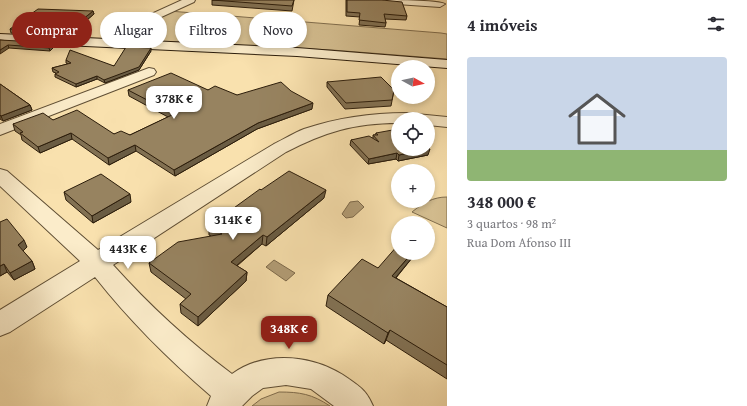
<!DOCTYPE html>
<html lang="pt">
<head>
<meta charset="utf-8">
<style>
  body { margin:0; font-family:"Gentium Book Plus",serif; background:#f2f2f3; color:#2b2b33; height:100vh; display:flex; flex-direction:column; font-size:15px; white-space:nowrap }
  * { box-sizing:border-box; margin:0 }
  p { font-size:13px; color:#7c7c81 }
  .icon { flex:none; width:22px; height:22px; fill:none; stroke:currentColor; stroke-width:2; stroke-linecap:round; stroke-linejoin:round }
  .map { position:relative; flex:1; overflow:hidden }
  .panel { display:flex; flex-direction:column; background:#fff; width:300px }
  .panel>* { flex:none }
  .guide { position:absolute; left:12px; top:12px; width:375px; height:36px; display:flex; gap:8px }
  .needle { width:26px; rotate:98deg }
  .controls { position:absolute; left:391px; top:60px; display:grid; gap:8px }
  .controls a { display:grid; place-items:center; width:44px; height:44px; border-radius:50%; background:#fff; box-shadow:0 2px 6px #0003; font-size:20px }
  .price { position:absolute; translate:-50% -34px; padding:0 9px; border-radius:8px; background:#fff; color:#222; font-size:13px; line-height:26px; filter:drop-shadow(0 1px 2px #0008) }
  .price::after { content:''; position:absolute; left:50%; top:24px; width:12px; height:9px; margin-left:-6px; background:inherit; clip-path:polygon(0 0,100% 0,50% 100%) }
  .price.on { background:#8f2418; color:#fff }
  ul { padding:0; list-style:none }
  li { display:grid; align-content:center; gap:8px; height:212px; padding:0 20px }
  li span { display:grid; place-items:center; height:124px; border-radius:4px; color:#555 }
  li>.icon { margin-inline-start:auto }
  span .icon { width:72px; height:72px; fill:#fffc; stroke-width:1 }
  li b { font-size:17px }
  h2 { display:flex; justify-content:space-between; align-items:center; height:48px; padding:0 20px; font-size:17px }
  .tag { padding:0 14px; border-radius:18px; background:#fff; box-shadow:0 2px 6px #0003; font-size:14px; line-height:36px }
  .tag.on { background:#8f2418; color:#fff }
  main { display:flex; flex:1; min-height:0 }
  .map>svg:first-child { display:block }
</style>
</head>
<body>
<main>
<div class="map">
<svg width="447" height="406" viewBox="0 0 447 406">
  <rect width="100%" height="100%" fill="#f9e1ae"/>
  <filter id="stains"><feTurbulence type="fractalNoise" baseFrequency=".005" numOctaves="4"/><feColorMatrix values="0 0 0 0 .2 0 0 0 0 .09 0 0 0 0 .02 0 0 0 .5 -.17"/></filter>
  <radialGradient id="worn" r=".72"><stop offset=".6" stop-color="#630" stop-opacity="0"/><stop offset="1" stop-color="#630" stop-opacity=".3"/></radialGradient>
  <!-- green -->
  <path fill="#d6c092" stroke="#816e4e" d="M169,11L441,33L447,34V59L332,50L116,39Z
    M447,197V228L412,212C423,203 433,197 447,197Z
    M279,392C300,392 312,394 330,406H252L261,399Z"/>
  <!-- water -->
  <path fill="#b39e77" stroke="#7d6a4c" d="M358,201L364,207L353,217L346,218L342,214L350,202Z
    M274,260L295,273L286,281L266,267Z"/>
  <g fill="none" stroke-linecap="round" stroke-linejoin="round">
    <defs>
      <path id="street" d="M182,0H195L194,2L122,35H114L112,33L114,31Z
        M377,0C388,0 439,0 445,4L440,7L382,3Z
        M149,68L154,69L156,72L154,75L0,135V124Z
        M406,113L447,117V127L428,125V119H398V123C354,123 325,132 286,152L113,265C149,305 189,342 232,374C266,349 316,355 349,379C362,388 367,392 373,406H334L311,389L286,385L263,388L252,396L242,406H207L211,396C169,360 129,320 95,277L10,332L0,336V310L80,261L0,186V169L7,171L98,250L274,144C284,139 294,133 304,129C337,118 371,113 406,113Z"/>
      <path id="secondary" d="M0,34L297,48L447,60V68L297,56L0,42Z"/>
    </defs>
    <!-- street casing -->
    <use href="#street" stroke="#5f4e34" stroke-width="2"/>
    <!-- secondary casing -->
    <use href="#secondary" stroke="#2c1d0b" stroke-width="2"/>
    <!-- street -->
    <use href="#street" fill="#fbecca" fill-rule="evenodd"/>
    <!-- secondary -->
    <use href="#secondary" fill="#fbecca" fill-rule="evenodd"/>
  </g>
  <!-- wall -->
  <path fill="#827153" stroke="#2c1d0b" d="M212,0H294L292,11L212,5Z
    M346,0H382L407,16L406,20L385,19L386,23L385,27L359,25L360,17L346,16Z
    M93,11L94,14L68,36L11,33L10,29Z
    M0,40L55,46L50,51L9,48Z
    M151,51L139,70L105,83L97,79L76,87L55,77V74L56,73L53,72L52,68L68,64L66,63V60L114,66Z
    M327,82L394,90L391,106L345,109L327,87Z
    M0,84L30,105L32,110L3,121L0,119Z
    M128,90H208L312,109L257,129L175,176L136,151L109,165L72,139L40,153L22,140L21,135L15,131L13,124L53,120L114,134L130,135L168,117L129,96Z
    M376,133L428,155L398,161L396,159L368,164L350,145L351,140L373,138V135H375Z
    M261,190L324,198L266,246L262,244L237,266L247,272L246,281L198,326L181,313L180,304L186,299L151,272L149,263L211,236L209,235V226Z
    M64,192L131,202L93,223L66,200Z
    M0,222L27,247L23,251L32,261L35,269L14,280L7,272L0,276Z
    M398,253H416L396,278L447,307V379L386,340L384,344L326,306L328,295L378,268Z"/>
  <!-- shaded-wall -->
  <path fill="#6a5c43" stroke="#2c1d0b" d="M93,11L94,14L68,36L67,32Z
    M55,43V46L50,51L49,48Z
    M8,45L9,48L0,54V50Z
    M151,48V51L139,70L105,83L104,80Z
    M97,76V79L76,87V84Z
    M313,103L312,109L257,129L175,176L174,170L258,123Z
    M30,105L32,110L3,121L1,116Z
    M71,133L72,139L40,153L38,147Z
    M135,145L136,151L109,165L108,158Z
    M430,149L428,155L398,161L399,155Z
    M397,153L396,159L368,164L369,159Z
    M326,190L324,198L266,246L267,237Z
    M130,194L131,202L93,223L92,216Z
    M432,228L428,238V233Z
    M263,235L262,244L230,271L231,262Z
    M24,240L27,247L21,253L18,245Z
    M412,253H416L388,287L392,276Z
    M32,261L35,269L14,280L10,273Z
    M4,264L7,272L0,276V266Z
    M247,272L246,281L198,326V317Z
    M390,330L386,340L384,344L388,333Z"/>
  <!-- building -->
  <path fill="#978360" stroke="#2c1d0b" d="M212,0H294L292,6Z
    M347,0H382L402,2L407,16L384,14L386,23L359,20L360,13L347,12Z
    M38,9L93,11L67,32L10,29Z
    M0,40L55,43L49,48L8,45L0,50Z
    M126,47L151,48L139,67L104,80L97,76L76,84L55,74L59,72L52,68L71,63L66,60L70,50L114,66Z
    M171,73L208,90L215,86L237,95L281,82L291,91L313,103L258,123L174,170L135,145L108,158L71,133L38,147L20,133L23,132L13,124L43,113L53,120L77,110L114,134L121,131L130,135L174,114L128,90Z
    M381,77L394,90L392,100L346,103L327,82Z
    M0,84L30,105L1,116L0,115Z
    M398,129V149H428V147L430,149L399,155L397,153L369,159L351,140L369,136L379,142L373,135H378L376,133Z
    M289,171L326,190L267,237L263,235L231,262L247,272L198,317L180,304L191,294L149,263L178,242L222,234L209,226L260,189L261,190Z
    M101,174L130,194L92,216L64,192Z
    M7,219L24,240L18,245L32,261L10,273L4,264L0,266V222Z
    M420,219L426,223H417Z
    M428,225L432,228L428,233Z
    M398,245V253H412L392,276L447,307V365L390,330L388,333L328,295L362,259L378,268Z"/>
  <rect width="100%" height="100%" filter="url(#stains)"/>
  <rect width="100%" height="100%" fill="url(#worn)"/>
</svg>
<div class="controls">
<a><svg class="needle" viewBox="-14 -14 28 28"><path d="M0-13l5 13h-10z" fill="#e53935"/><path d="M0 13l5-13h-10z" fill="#7c7c81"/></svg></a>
<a><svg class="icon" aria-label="locate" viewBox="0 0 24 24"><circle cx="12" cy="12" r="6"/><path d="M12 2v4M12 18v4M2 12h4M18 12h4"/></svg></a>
<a>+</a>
<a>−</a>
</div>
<b class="price" style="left:174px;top:120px">378K €</b>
<b class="price" style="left:233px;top:241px">314K €</b>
<b class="price" style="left:128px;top:270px">443K €</b>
<b class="price on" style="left:289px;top:350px">348K €</b>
<div class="guide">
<a class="tag on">Comprar</a>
<a class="tag">Alugar</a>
<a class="tag">Filtros</a>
<a class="tag">Novo</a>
</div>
</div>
<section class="panel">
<h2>4 imóveis<svg class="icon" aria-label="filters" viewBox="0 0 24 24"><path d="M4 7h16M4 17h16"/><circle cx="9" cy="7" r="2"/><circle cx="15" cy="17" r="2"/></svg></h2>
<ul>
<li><span style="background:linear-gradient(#c9d6e8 75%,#8fb573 0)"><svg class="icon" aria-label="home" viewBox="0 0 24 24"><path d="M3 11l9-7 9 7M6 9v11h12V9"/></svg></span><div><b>348 000 €</b><p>3 quartos · 98 m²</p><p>Rua Dom Afonso III</p></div></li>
</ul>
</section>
</main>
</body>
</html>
